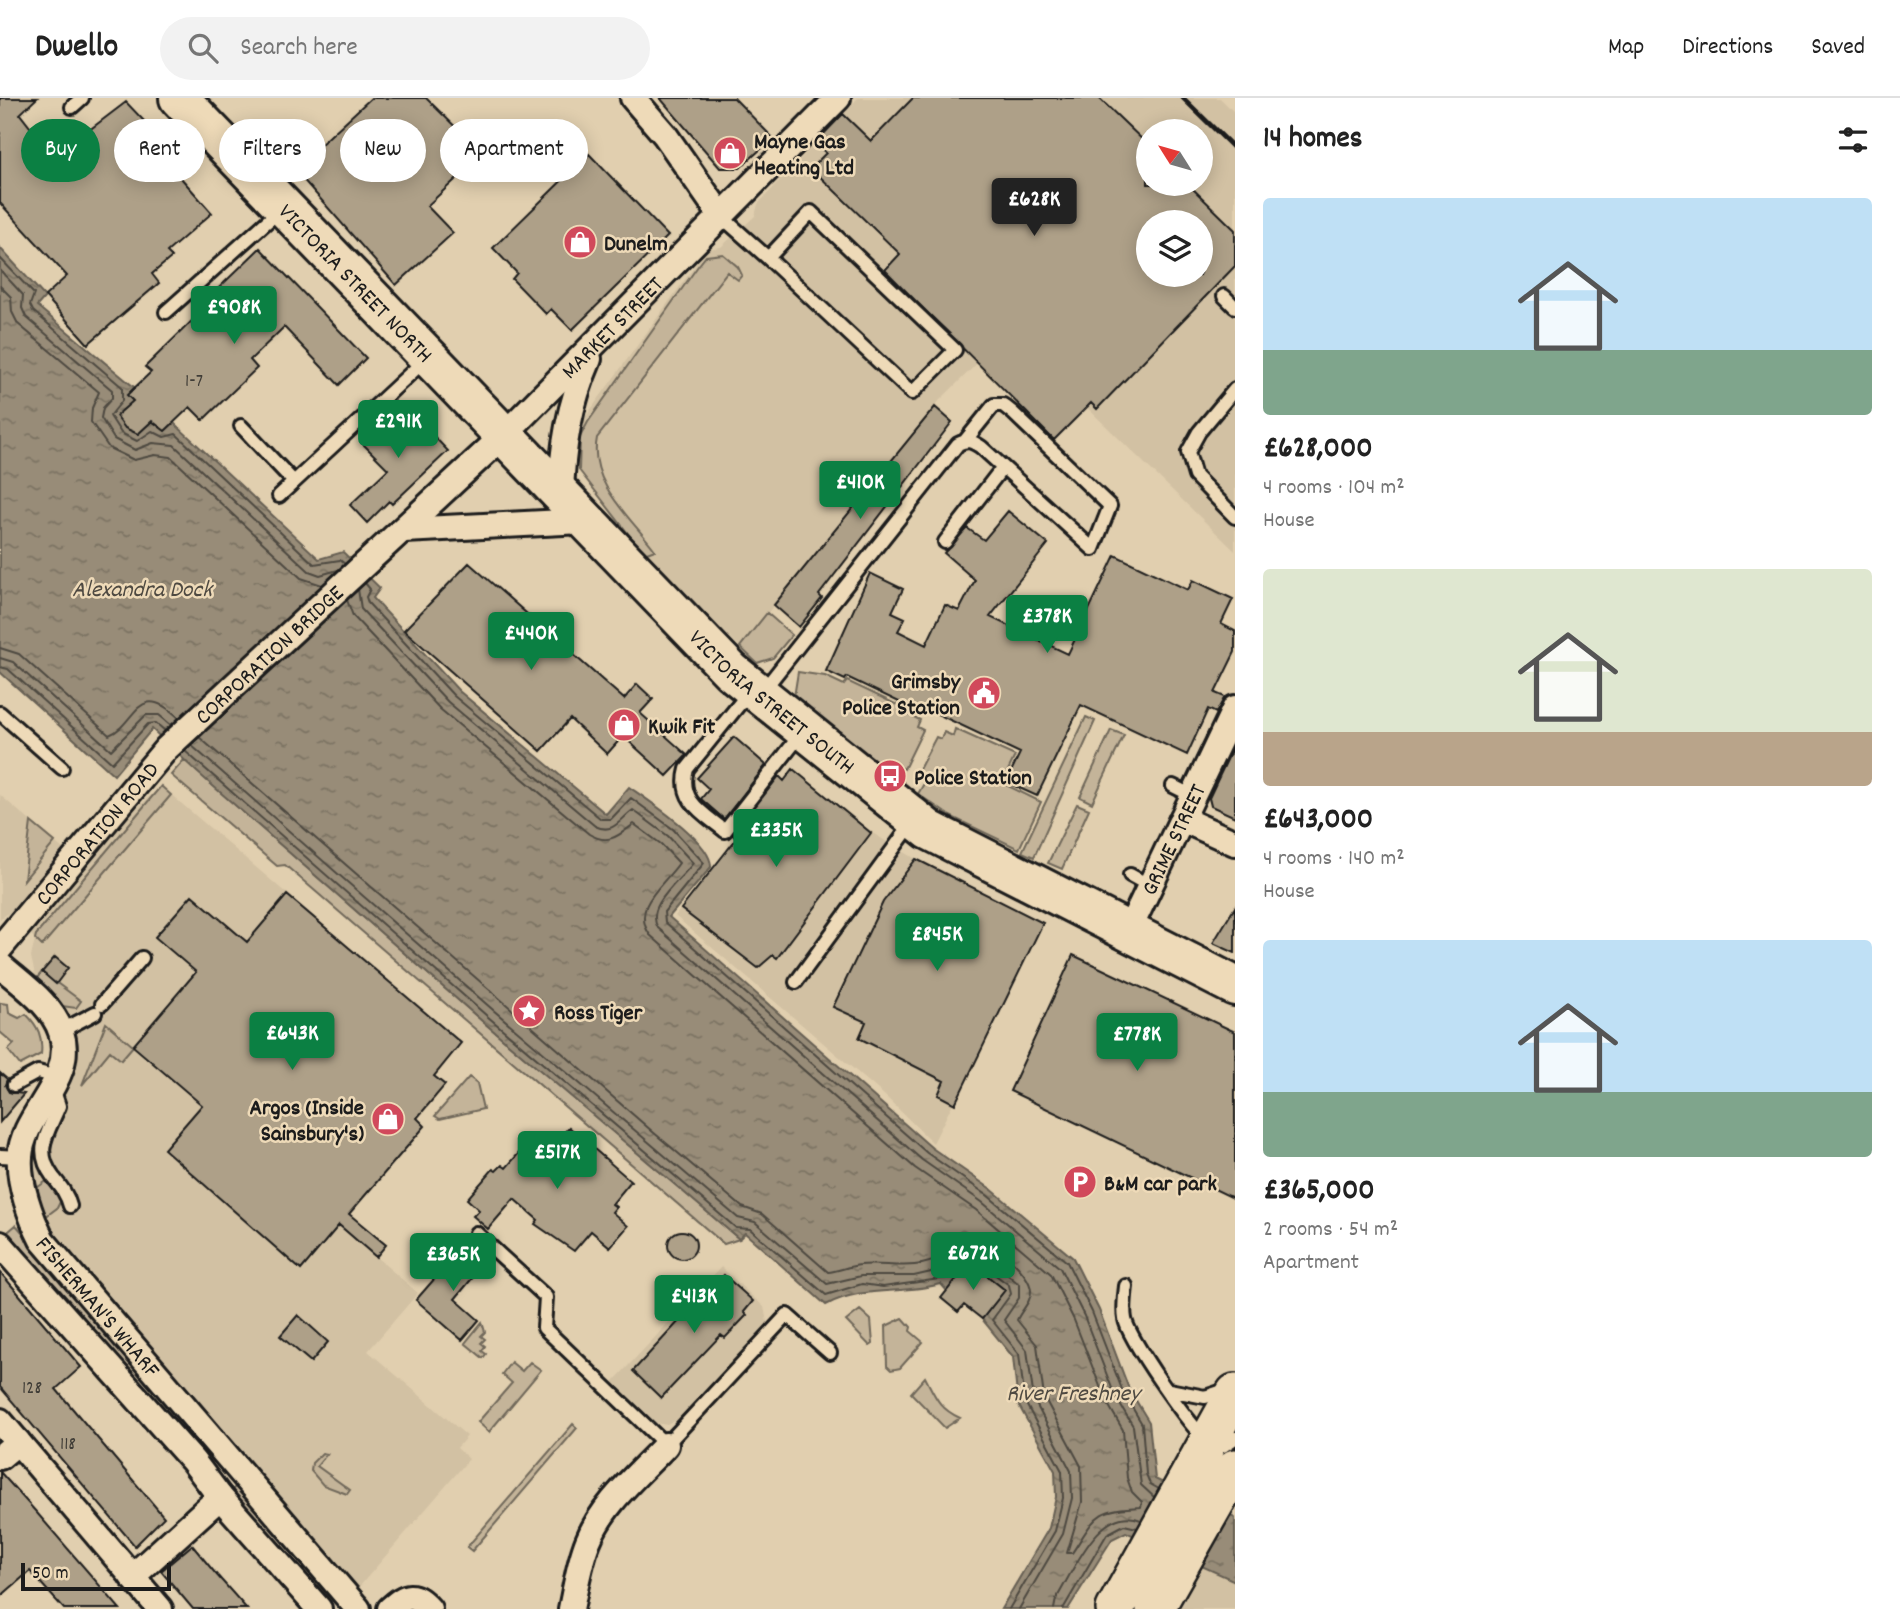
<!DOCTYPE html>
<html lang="en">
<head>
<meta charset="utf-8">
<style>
  body { margin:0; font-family:Dekko,sans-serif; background:#f2f2f2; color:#222; height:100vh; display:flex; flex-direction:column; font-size:26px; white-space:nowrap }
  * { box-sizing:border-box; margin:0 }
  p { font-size:23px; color:#767676 }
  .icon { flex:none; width:38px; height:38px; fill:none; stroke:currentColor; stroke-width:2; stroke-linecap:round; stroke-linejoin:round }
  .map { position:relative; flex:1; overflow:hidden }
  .drawer { display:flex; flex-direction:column; background:#fff; width:665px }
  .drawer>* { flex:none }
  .hud { position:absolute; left:21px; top:21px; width:665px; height:63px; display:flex; gap:14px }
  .needle { width:46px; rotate:307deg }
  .tools { position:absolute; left:1136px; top:21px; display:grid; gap:14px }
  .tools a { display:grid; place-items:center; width:77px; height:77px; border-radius:50%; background:#fff; box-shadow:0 4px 18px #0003; font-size:35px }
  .scale { position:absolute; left:21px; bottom:18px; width:150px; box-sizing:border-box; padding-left:7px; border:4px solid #1c1c1c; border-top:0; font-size:19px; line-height:24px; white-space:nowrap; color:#1c1c1c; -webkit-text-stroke:5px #eedab8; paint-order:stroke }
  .price { position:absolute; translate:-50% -60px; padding:0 16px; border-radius:7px; background:#0b8043; color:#fff; font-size:23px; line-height:46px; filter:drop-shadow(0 2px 4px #0008) }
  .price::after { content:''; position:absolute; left:50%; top:42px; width:21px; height:16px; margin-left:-10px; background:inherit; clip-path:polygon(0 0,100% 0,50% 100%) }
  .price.on { background:#222; color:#fff }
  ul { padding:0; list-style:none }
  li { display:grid; align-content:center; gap:14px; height:371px; padding:0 28px }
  li span { display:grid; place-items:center; height:217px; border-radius:7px; color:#555 }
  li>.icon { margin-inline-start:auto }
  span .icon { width:126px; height:126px; fill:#fffc; stroke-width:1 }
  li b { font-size:30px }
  h2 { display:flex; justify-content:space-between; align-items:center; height:84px; padding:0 28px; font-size:30px }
  .pill { padding:0 24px; border-radius:32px; background:#fff; box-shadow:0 4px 18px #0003; font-size:24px; line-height:63px }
  .pill.on { background:#0b8043; color:#fff }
  header { display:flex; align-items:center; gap:42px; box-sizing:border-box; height:98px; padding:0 35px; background:#fff; border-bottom:2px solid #e0e0e0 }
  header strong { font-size:33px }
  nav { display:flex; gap:38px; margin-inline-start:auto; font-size:24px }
  .search { width:490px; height:63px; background:#f2f2f2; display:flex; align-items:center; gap:18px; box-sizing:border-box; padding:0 24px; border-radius:38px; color:#767676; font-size:26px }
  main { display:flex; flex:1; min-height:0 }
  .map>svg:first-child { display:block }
</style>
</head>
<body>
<header>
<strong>Dwello</strong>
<div class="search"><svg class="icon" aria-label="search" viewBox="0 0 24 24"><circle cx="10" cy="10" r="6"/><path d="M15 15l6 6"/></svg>Search here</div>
<nav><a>Map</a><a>Directions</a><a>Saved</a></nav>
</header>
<main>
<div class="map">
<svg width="1235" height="1511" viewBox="0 0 1235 1511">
  <defs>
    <pattern id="water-ripples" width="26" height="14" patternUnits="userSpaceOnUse" patternTransform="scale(1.75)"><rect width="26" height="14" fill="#988c78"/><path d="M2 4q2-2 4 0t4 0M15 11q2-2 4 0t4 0" fill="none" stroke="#7b7262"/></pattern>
  </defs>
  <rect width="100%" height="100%" fill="#e1cfaf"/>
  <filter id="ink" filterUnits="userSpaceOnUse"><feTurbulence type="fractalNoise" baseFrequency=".0143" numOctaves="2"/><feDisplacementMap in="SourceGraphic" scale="14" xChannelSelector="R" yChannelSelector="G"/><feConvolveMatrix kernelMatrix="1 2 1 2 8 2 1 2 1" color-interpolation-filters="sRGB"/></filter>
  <g filter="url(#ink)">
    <!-- built -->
    <path fill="#d2c1a3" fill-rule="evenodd" d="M858,0H1220L1235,15V453L1009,234L940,302L740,549L644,456L579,372L574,357L577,337L584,321L707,151L721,149L755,118L758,106ZM1148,33H1200V86H1148ZM1148,124H1200V177H1148Z
      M793,671L874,736L916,761L1043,825L933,1045L884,997L675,818Z
      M161,688L461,945L434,978L445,987L417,1020L425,1028L350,1116L386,1147L376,1159L418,1195L368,1253L467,1338L457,1350L469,1361L359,1489H355L53,1131L33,1097V1069L38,1049L75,973L78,949L70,929L36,881L31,859L35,841L15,821Z
      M0,697L64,752L13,812L0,821Z
      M721,1169L764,1209L767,1224L765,1231L680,1320L667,1327L656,1325L613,1284Z
      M1235,1392V1511H1164Z"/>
    <!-- grass -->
    <path fill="#c4b499" stroke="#70685a" stroke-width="2" d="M723,156L738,169L742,177L738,182L727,174L597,340C588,384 630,419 655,452L644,456L579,372L580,339L588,324L698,168L706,158Z
      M767,515L792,537L773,560L757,565L740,549Z
      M798,574L825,578L844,587L847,583L904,610L903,614L920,622L917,629L923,632L904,671L899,669L894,679L794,599Z
      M1086,619L1095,623L1034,759L1022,754Z
      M955,631L1015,658L1002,685L1041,704L1019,751L950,718L918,696L926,682L916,677L936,639L941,641L944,634L953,638Z
      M1111,632L1124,637L1092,705L1080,699Z
      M184,662L482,923L739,1141L724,1146L285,767L277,768L171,677Z
      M161,688L171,697L42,848L35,841L36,837Z
      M1077,706L1089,711L1062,771L1048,765Z
      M31,724L55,744L24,782Z
      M42,874L81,903L76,910L55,907L36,881Z
      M0,905L8,906L9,915L19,920L26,916C38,928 43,939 41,956L20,967L8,952L14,946L0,934Z
      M106,925L133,948L121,962L110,953L82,987Z
      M469,979L477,985L483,1011L440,1021L435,1018Z
      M48,1082L62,1100L57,1110L45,1119L37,1104L38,1089Z
      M16,1127L193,1330L179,1342L3,1138Z
      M860,1212L871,1222L873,1246L870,1248L846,1223Z
      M903,1220L911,1229L910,1233L923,1244L900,1270L891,1272L887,1268L886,1228Z
      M482,1224L485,1234L481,1238L485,1241L481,1245L485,1248L482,1253L486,1256L483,1260L465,1245Z
      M511,1264L522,1273L530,1264L541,1272L489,1334L478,1324L512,1285L502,1276Z
      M925,1279C936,1300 939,1310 960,1320L945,1330L911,1295Z
      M573,1326L577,1330L472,1453L467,1449Z
      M322,1355L327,1356L317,1368L350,1392L347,1396L323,1387L311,1373L312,1365Z
      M240,1385L320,1478L306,1490L226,1397Z"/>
    <!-- water -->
    <path fill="url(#water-ripples)" stroke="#665f53" stroke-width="2" d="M0,150L45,199L37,208L134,289L128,297L133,303L125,330L138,336L152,323L165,333L174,325L319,461L343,454L380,490L373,500L459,593L606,716L629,689C649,703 712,744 711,769L669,819L932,1050L991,1091L1073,1160L1099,1212L1129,1291L1149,1324L1155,1381L1235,1420V1483L1126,1434L1112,1441L1068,1511H1001L1049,1430L1056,1399L1055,1373L1018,1306L1013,1259L982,1221L1005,1192L947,1193L941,1186C902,1197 863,1187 826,1207L745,1135L739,1141L482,923L197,674L152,631L114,677L0,574Z"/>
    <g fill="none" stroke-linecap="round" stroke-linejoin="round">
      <!-- shore -->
      <path stroke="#4e4941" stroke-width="2" d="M0,160L34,196L30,207L33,213L122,289V303L110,318L121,335L137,343L152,333L164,339L176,336L314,466L340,462L345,466
        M0,172L23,197L22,210L26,219L112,292V300L103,310L101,320L114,341L135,352L153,345L174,347L309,473L320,477L338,472
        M0,188L11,199L12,214L18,226L99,294L92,310L91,324L109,350L134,362L155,357L171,359L301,480L322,487
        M365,485L370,491L366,499L368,505L454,598L601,721H611L631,700L673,731L704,765L664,814L665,824L927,1055L987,1097L1067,1164L1092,1214L1123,1294L1142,1326L1146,1376L1150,1386L1159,1391
        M358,491L361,511L448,604L595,728C614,737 620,721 633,712L668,738L693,765C681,782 644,808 658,830L922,1062L982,1104L1060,1170L1084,1218L1115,1298L1133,1328L1141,1387L1154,1399
        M0,550L19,556L109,637C136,627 137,580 179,620
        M0,560L13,564L111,652L146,617H159L171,627
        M0,569L8,571L112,665L148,626L156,625L165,633
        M199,639L653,1034L742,1109L762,1116L828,1174C838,1173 849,1168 860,1167C884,1164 917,1174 940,1159C952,1152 953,1139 970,1139C988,1138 1031,1174 1031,1193C1031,1205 1021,1212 1017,1222L1037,1247L1044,1299L1081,1368L1082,1404L1067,1455H1072C1097,1417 1095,1411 1141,1409L1142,1404L1132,1394L1127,1380L1123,1332L1105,1301L1074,1222L1051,1176L976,1112L915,1070L650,837C630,809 664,787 679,765L661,746L634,726C619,737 609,748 589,736L440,611L353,518L347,502
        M191,647L492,911L738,1120L755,1124L827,1186L861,1178H914L944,1171L961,1152L974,1149L1019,1186V1200L1004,1222L1027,1252L1034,1302L1071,1373L1072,1400L1063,1436L1019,1511
        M185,653L487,918L736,1130L750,1131L826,1197L862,1186L883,1189L947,1180L970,1158L1009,1187L1011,1196L992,1222L1019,1256L1025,1304L1062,1373L1063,1400L1055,1433L1009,1511
        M1054,1511L1056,1501C1074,1472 1100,1405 1141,1422
        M1063,1511L1107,1436L1124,1427L1137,1430"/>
    </g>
    <!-- building -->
    <path fill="#aea088" stroke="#1c1c1c" stroke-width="2" fill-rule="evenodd" d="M0,0H37L20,16L44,47L59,55L126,4L182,63L173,71L212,115L167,154L172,159L152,176L159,185L88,246L45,198L67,178L0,105Z
      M371,0H426L483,56L427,108L453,135L396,187L294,71Z
      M660,0H734L773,40L740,70H720Z
      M913,0H1099L1148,47V86H1188L1235,132V168L1097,311L1091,305L1054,342L885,172L900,156L811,70L826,55L815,45L843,16L871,43ZM1148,124H1200V177H1148Z
      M589,56L668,138L572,232L551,211L546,216L512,181L517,175L493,150Z
      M260,150L366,260L339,287L284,229L250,262L257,270L203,322L190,309L165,333L152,323L138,336L125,330L116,318L133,303L127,297L151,274L145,269L202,213L199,209Z
      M403,306L448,353L392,406L389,403L367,425L350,407L388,371L362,345Z
      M935,309L952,324L819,497L822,500L799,529L774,507Z
      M1008,413L1048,446L990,519L1068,556L1115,457L1188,492L1193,482L1233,501L1221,526L1235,533V554L1215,595L1225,599L1216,615L1208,611L1187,657L1081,607L1037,698L1006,684L1020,655L927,611L924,616L847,579L845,582L826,573L870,475L903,491L892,514L905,520L898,533L926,547L945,507L959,513L975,482L944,455L967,430L984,442Z
      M469,465L624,601L637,586L653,601L640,615L687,657L667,678L623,638L607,656L570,621L541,653L404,532Z
      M734,639L766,667L724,721L701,701L709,691L697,680Z
      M1235,645V719L1211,708L1209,700Z
      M793,671L871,735L777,860L773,857L758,870L681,811L736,741L733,737L779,678L784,683Z
      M916,761L1043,825L955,1006L938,997L944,983L859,940L866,924L833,909L883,804Z
      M192,797L247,844L287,797L461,945L434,978L445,987L417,1020L425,1028L349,1116L386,1147L376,1159L339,1127L301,1172L164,1051L202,1007L133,948L196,874L155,839Z
      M1235,809V855L1213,845Z
      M1073,857L1235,934V1101L1010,993Z
      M55,859L68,870L56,886L42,874Z
      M0,975L7,981L5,987L9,994L24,996L0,1024Z
      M569,1029L631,1083L612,1106L616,1109L612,1114L628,1128L610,1149L591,1133L574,1153L535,1126L538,1122L514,1101L488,1131L473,1118L479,1112L467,1101L493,1071L496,1073L502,1067L506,1070L534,1038L550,1051Z
      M668 1147a14 14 0 1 1 28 0a14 14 0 1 1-28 0Z
      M463,1148L484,1166L455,1201L479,1222L462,1242L416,1202Z
      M970,1164L1005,1192L982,1221L964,1207L958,1214L941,1200Z
      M0,1174L81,1269L56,1291L164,1419L135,1448L0,1289Z
      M724,1177L753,1203L744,1214L747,1217L725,1240L721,1237L661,1300L633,1273L693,1208L690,1205L711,1182L715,1187Z
      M298,1217L328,1244L311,1264L280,1238Z
      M0,1374L37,1415L120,1511H64L30,1473L0,1499Z
      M192,1447L215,1475L247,1511H193L161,1473Z"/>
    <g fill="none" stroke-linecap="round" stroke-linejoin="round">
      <defs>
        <path id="lane" d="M72,9L82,0
          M722,119L768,160L811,114L955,252L912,295L768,160
          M1224,198L1235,209
          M166,214L280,112
          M1235,291L1199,334L1188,354L1195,378L1235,419
          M241,328L294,384
          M279,398L425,262
          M945,444L1003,369
          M750,593L687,671C678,703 703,715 725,733L801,636
          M762,594L958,346C968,341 972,343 981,349L1093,451L1110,408L1013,315L1003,307H994L965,343
          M0,615L62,670
          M1173,688L1193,698
          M1130,777L1150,788
          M796,884L913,724
          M102,906L142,860
          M61,933L95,915
          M14,987L38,974L57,979
          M53,990L59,1008C48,1035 33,1052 53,1079C61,1089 67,1096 70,1108
          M0,1058L20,1059
          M476,1135L546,1199L544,1230L666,1347L787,1217L830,1255
          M1126,1188C1125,1198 1123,1211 1125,1221C1128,1240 1191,1331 1207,1342C1211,1345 1218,1346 1223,1348L1235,1340
          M1169,1292L1205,1299L1226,1292"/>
        <g id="street">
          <path d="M633,0L665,37L722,119"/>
          <path d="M561,399C562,350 569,307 589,261"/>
          <path d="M404,432L583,423"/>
          <path d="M1182,721L1235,745"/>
          <path id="s1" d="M1128,834L1235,610"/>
          <path id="s2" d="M0,850L166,651L503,338L838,0"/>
          <path id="s3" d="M0,867C21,886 52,906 61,934C77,982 22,1015 20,1059C18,1085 31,1120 42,1142L358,1511"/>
          <path d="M0,1146L193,1363L220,1399"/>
          <path d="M0,1323L160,1511"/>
          <path d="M0,1359L18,1344"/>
          <path d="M132,1479L220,1399L319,1511"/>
          <path d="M390,1511C407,1496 413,1494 429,1511"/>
          <path d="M571,1511C576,1488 579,1465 588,1443C603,1405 639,1376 666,1347"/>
        </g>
        <path id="primary" d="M1115,1511L1235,1295
          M1155,1511L1235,1370"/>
        <g id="highway">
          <path id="s4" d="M179,0L731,573L929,732L1235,888"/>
        </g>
      </defs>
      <!-- lane casing -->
      <use href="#lane" stroke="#1c1c1c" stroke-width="18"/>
      <!-- street casing -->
      <use href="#street" stroke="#1c1c1c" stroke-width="30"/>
      <!-- primary casing -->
      <use href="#primary" stroke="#1c1c1c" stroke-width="42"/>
      <!-- highway casing -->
      <use href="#highway" stroke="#1c1c1c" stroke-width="44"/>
      <!-- lane -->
      <use href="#lane" stroke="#eedab8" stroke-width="12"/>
      <!-- street -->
      <use href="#street" stroke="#eedab8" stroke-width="24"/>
      <!-- primary -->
      <use href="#primary" stroke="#eedab8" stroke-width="37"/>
      <!-- highway -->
      <use href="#highway" stroke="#eedab8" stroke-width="38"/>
      <!-- rail -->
      <path stroke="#1c1c1c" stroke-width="5" d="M1183,0L1235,51"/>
    </g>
  </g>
  <!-- icons -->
  <defs>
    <symbol id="shop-disc" viewBox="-11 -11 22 22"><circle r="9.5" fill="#d1495b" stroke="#eedab8"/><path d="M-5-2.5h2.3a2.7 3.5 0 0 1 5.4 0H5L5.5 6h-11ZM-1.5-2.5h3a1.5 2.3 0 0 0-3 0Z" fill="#fff"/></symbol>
    <symbol id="civic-disc" viewBox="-11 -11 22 22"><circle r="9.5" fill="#d1495b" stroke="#eedab8"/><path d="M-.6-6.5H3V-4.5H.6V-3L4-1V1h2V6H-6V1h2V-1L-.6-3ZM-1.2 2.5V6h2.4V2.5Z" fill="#fff"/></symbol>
    <symbol id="bus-disc" viewBox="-11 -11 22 22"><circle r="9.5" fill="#d1495b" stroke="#eedab8"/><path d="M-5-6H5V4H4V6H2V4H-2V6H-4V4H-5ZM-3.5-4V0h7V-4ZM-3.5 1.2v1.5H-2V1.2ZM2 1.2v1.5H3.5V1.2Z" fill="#fff"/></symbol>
    <symbol id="sight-disc" viewBox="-11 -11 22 22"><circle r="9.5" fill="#d1495b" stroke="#eedab8"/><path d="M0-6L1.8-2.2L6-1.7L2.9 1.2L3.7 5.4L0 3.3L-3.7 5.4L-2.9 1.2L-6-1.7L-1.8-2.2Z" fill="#fff"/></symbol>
    <symbol id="parking-disc" viewBox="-11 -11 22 22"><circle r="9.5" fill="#d1495b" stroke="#eedab8"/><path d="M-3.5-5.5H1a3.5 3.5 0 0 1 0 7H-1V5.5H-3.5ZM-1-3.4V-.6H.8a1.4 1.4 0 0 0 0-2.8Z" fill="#fff"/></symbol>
  </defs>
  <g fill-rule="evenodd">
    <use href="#shop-disc" x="711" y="36" width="38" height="38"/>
    <use href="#shop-disc" x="561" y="125" width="38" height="38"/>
    <use href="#civic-disc" x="965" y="576" width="38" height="38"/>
    <use href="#shop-disc" x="605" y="608" width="38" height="38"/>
    <use href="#bus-disc" x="871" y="659" width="38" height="38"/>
    <use href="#sight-disc" x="510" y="894" width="38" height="38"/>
    <use href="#shop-disc" x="369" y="1002" width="38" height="38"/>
    <use href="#parking-disc" x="1061" y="1065" width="38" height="38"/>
  </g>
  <g text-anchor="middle" stroke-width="5" stroke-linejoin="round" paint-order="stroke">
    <!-- number labels -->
    <g font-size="19" fill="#403d37">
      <text x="194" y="288">1-7</text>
      <text x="32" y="1295">128</text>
      <text x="68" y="1351">118</text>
    </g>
    <!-- poi labels -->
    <g font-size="23" font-weight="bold" fill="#1c1c1c" stroke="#eedab8" text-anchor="start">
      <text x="754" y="50">Mayne Gas<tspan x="754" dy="26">Heating Ltd</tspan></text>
      <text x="604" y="152">Dunelm</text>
      <text x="960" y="590" text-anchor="end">Grimsby<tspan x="960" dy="26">Police Station</tspan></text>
      <text x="648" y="635">Kwik Fit</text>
      <text x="914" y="686">Police Station</text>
      <text x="554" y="921">Ross Tiger</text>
      <text x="364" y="1016" text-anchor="end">Argos (Inside<tspan x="364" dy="26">Sainsbury's)</tspan></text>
      <text x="1104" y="1092">B&amp;M car park</text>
    </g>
    <!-- street labels -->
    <g font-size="23" fill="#1c1c1c" stroke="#eedab8">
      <text dy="8" stroke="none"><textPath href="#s4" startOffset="256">VICTORIA STREET NORTH</textPath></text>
      <text dy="8" stroke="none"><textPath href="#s2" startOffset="873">MARKET STREET</textPath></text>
      <text dy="8" stroke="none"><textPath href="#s2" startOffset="399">CORPORATION BRIDGE</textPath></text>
      <text dy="8" stroke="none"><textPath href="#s4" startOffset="847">VICTORIA STREET SOUTH</textPath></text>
      <text dy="8" stroke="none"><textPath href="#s2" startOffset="150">CORPORATION ROAD</textPath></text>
      <text dy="8" stroke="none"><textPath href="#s1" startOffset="103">GRIME STREET</textPath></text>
      <text dy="8" stroke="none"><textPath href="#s3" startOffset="401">FISHERMAN'S WHARF</textPath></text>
    </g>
    <!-- water labels -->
    <g font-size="24" font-style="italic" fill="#4e4941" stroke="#eedab8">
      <text x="142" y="498">Alexandra Dock</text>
      <text x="1073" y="1302">River Freshney</text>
    </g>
  </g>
</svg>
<div class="tools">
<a><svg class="needle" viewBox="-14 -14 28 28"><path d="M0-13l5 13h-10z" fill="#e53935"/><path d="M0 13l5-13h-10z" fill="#767676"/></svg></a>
<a><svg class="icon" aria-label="layers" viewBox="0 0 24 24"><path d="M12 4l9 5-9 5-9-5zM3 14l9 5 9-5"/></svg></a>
</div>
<div class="scale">50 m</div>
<b class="price on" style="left:1034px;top:140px">£628K</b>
<b class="price" style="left:234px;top:248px">£908K</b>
<b class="price" style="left:398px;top:362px">£291K</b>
<b class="price" style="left:860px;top:423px">£410K</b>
<b class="price" style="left:1047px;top:557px">£378K</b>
<b class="price" style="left:531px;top:574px">£440K</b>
<b class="price" style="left:776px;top:771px">£335K</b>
<b class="price" style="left:937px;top:875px">£845K</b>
<b class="price" style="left:292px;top:974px">£643K</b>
<b class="price" style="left:1137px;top:975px">£778K</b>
<b class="price" style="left:557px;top:1093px">£517K</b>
<b class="price" style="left:973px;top:1194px">£672K</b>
<b class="price" style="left:453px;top:1195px">£365K</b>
<b class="price" style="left:694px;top:1237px">£413K</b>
<div class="hud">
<a class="pill on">Buy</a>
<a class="pill">Rent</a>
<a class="pill">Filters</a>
<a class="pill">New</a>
<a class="pill">Apartment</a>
</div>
</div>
<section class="drawer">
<h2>14 homes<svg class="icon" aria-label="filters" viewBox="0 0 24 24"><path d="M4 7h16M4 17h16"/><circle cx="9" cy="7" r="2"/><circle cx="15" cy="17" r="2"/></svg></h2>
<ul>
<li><span style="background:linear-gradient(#bfe0f5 70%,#7fa58c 0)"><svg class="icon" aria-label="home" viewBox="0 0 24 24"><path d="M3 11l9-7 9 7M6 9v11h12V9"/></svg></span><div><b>£628,000</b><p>4 rooms · 104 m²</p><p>House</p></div></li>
<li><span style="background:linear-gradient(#dfe7d0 75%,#b9a48a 0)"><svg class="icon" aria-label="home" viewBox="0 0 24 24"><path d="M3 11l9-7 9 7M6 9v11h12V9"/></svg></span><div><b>£643,000</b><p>4 rooms · 140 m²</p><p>House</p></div></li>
<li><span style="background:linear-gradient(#bfe0f5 70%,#7fa58c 0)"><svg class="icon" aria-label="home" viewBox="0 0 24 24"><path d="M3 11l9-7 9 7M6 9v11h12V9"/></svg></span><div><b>£365,000</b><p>2 rooms · 54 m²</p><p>Apartment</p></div></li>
</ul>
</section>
</main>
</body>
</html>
